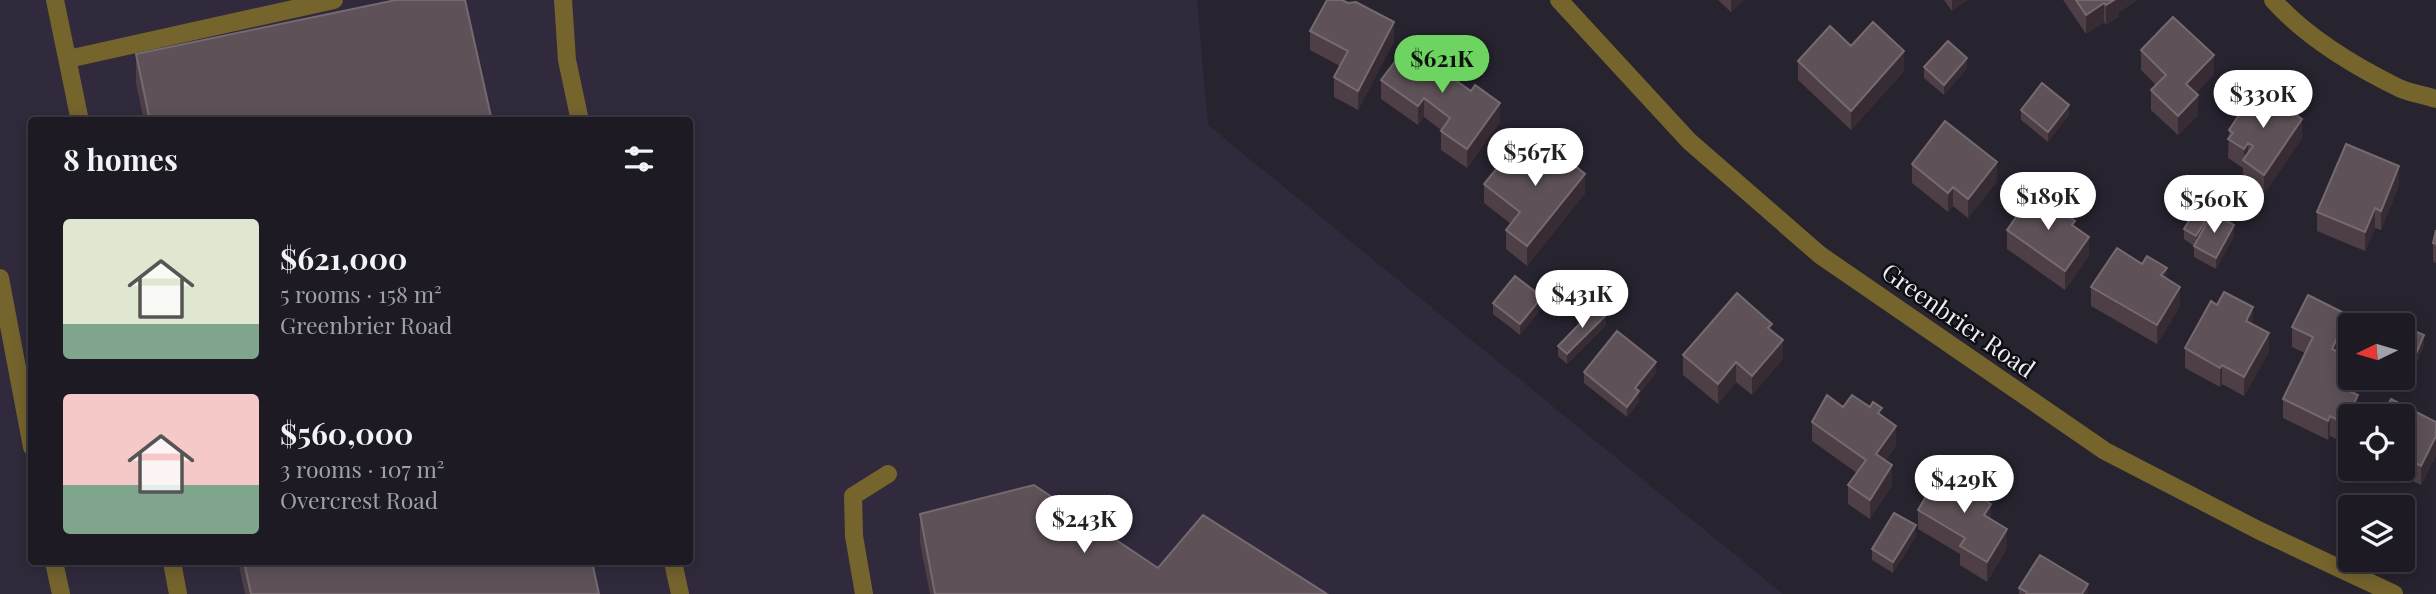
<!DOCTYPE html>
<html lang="en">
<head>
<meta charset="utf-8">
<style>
  body { margin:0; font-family:"Playfair Display",serif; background:#25232b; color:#f1f3f6; height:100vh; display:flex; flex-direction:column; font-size:26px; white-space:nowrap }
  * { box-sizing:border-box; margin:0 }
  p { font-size:23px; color:#a0a1a6 }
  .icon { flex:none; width:38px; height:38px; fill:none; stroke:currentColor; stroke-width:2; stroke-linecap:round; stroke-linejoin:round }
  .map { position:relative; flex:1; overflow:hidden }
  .side { position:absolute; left:28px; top:117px; width:665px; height:448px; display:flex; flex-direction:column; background:#1d1a23; border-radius:7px; box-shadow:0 4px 18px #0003,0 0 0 2px #3b3841 }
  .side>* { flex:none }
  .needle { width:46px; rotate:265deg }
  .fabs { position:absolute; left:2338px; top:313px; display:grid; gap:14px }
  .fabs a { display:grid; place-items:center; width:77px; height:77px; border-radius:7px; background:#1d1a23; box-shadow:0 4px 18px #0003,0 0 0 2px #3b3841; font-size:35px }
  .price { position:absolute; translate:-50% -60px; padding:0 16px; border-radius:24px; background:#fff; color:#222; font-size:23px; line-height:46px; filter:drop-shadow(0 2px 4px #0008) }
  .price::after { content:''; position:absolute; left:50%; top:42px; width:21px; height:16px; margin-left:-10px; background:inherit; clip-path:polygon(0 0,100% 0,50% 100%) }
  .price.on { background:#6dd361; color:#111 }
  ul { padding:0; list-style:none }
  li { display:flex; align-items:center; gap:21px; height:175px; padding:0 35px }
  li span { display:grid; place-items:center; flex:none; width:196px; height:140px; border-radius:7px; color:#555 }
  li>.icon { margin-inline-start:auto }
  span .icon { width:84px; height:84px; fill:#fffc; stroke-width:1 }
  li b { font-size:30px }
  h2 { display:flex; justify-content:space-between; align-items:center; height:84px; padding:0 35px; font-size:30px }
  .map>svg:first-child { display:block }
</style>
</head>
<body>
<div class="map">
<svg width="2436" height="594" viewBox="0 0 2436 594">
  <rect width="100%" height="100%" fill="#27232f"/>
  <!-- built -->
  <path fill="#302a3c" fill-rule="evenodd" d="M0,0H1197L1208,125L1783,594H0ZM32,121H690V562H32Z"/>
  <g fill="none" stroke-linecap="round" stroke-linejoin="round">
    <!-- lane -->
    <path stroke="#76642d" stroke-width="18" d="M55,0L80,121
      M563,0L567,60L580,121
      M68,59L334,0
      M0,278L32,447
      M54,562L61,594
      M172,562L178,594
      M673,562L680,594
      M864,594L854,536L853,496L888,474"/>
    <!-- street -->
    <path stroke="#76642d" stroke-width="18" d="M1559,0L1689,141L1820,255L2105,451L2260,531L2394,594
      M2273,0C2306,37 2354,66 2399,88C2410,93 2424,95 2436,99"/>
  </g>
  <!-- wall -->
  <path fill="#4d3f45" d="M1718,0H1743L1731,12Z
    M1944,0H1967L1952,11Z
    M2063,0H2137L2119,12V16L2106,25L2104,22L2086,34Z
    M1310,31L1394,41L1358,110L1334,97V77L1340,66L1310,50Z
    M2141,50L2214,74L2196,93L2198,115L2178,135L2151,110V90L2156,85L2141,70Z
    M136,54L492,121H144L136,83Z
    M1798,61L1904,71L1851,130L1798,80Z
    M1411,62L1446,73L1500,122L1467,168L1441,150V130L1424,117L1418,125L1381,99V80Z
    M1924,67L1967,68L1944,95L1924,78Z
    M2021,110L2069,115L2048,142L2021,120Z
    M2229,130L2302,138L2264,194L2243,180V168L2228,158Z
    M1912,164L1997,181L1968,218L1953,206L1948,212L1912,183Z
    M1513,171L1585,193L1527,266L1506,249V230L1511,224L1484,203V184Z
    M2399,185L2381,230L2375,228L2365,251L2317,231V212Z
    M2207,224L2234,236L2216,269L2194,257V246L2184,239V229Z
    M2075,227L2089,256L2065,290L2007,249V230Z
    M2436,230V263L2433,262V243Z
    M2167,279L2180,306L2157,344L2091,306V287Z
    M1493,303L1542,307L1520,335L1493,314Z
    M1606,325L1567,364L1558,356V346Z
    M2253,325L2269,352L2244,396L2222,384L2220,387L2185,368V348Z
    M2292,327L2348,334L2339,353L2356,378L2351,392L2358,414L2344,443L2330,436L2328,440L2283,418V399L2305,353L2292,347Z
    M1772,331L1783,359L1752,395L1736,382L1718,404L1683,375V355Z
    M2403,337L2424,345L2407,385L2391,378H2403Z
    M1584,372L1656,373L1639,394V402L1627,417L1584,383Z
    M1843,407L1882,415L1896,445L1885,461L1892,485L1870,519L1848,504V485L1857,473L1812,441V422Z
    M2403,416L2436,422V455L2421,485L2388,469H2403Z
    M1975,494L2007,548L1987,582L1960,565V554L1918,529V510Z
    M920,514L1158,568L1327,594H930L920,543Z
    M1916,536L1893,573L1872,560V549Z
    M238,562H592L599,594H245Z
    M2019,588L2088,594H2019Z"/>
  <!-- shaded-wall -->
  <path fill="#372c34" d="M1731,0H1743L1731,12Z
    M1952,0H1967L1952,11Z
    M2114,0H2137L2119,12V16L2106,25V5Z
    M2104,3V22L2086,34V15Z
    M1394,22V41L1358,110V91Z
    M1904,51V71L1851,130V111Z
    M2214,55V74L2186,103V84Z
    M1967,58V68L1944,95V85Z
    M1446,64V83L1441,70Z
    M2198,95V115L2178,135V116Z
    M1424,98V117L1418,125V106Z
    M1500,103V122L1467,168V149Z
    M2069,105V115L2048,142V132Z
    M2302,119V138L2264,194V175Z
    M2248,143V162L2244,161V149Z
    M1997,162V181L1968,218V199Z
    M2399,166V185L2381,230V211Z
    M1585,174V193L1527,266V246Z
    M1953,187V206L1948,212V193Z
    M2375,208V228L2365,251V232Z
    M2207,218V229L2196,246V236Z
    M2234,225V236L2216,269V258Z
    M2089,237V256L2065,290V271Z
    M2167,268V287L2161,275Z
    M2180,287V306L2157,344V325Z
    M1542,297V307L1520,335V324Z
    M2253,307V327L2246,321Z
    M1606,315V325L1567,364V354Z
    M2348,315V334L2332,368V349Z
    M2269,333V352L2244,396V377Z
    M2424,335V345L2407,385V375Z
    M1783,340V359L1752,395V376Z
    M1656,362V373L1639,394V402L1627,417V407L1635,388Z
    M1736,362V382L1718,404V384Z
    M2222,365V384L2220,387V368Z
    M2350,374V378H2356V380L2343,407V388Z
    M2358,395V414L2357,416H2350V430L2344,443V423Z
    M2330,416V436L2328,440V421Z
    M1896,426V445L1876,473V454Z
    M2436,436V455L2421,485V466Z
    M1892,465V485L1870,519V500Z
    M1991,504V523L1984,515Z
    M1916,525V536L1893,573V562Z
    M2007,529V548L1987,582V562Z
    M2088,584V594H2082Z"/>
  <!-- building -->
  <path fill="#5e5258" stroke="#756a70" stroke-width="2" d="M396,0H465L492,121H150L136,54Z
    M1327,0H1342L1348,3L1356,2L1394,22L1358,91L1334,77L1348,51L1310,31Z
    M2076,0H2114L2106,5L2104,3L2086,15Z
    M2173,17L2214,55L2186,84L2198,95L2178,116L2151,90L2166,75L2141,50Z
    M1873,22L1904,51L1851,111L1798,61L1830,26L1851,46Z
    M1948,41L1967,58L1944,85L1924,67Z
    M1422,46L1446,64L1441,70L1471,91L1475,85L1500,103L1467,149L1441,131L1450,118L1424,98L1418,106L1381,80L1400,55L1411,62Z
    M2042,83L2069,105L2048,132L2021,110Z
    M2257,88L2302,119L2264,175L2243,160L2253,146L2248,143L2244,149L2228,139L2233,133L2229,130Z
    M1945,121L1997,162L1968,199L1953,187L1948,193L1912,164Z
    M1540,137L1585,174L1527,246L1506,230L1520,212L1484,184L1502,162L1513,171Z
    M2346,144L2399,166L2381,211L2375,208L2365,232L2317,212Z
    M2034,192L2075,221L2072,225L2089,237L2065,271L2007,230Z
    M2195,211L2207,218L2196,236L2184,229Z
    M2212,213L2234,225L2216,258L2194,246Z
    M2436,230V244L2433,243Z
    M2117,248L2142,264L2147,256L2167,268L2161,275L2180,287L2157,325L2091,287Z
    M1515,276L1542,297L1520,324L1493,303Z
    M2224,292L2253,307L2246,321L2269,333L2244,377L2222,365L2220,368L2185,348L2211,301L2217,305Z
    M1737,293L1772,324L1768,328L1783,340L1752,376L1736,362L1718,384L1683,355Z
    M2308,295L2348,315L2332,349L2350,358V374L2343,388L2358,395L2344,423L2330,416L2328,421L2283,399L2313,337L2292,327Z
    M1597,306L1606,315L1567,354L1558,346Z
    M2407,328L2424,335L2407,375L2403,373V337Z
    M1617,331L1656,362L1635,388L1639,391L1627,407L1584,372Z
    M1827,395L1843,407L1852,395L1870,407L1873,402L1882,408L1878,413L1896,426L1876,454L1892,465L1870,500L1848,485L1866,460L1812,422Z
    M2391,399L2436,422V436L2421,466L2403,457V416H2382Z
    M1940,473L1959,485L1964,478L1975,485L1971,492L1991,504L1984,515L2007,529L1987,562L1960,546L1965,538L1918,510Z
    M1034,485L1158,568L1203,515L1327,594H935L920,514Z
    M1894,513L1916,525L1893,562L1872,549Z
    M2040,555L2088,584L2082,594H2026L2027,592L2019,588Z
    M244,562H592L599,594H251Z"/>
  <g text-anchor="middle" stroke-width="5" stroke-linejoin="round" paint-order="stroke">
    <!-- street labels -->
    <g font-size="24" fill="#eeecf4" stroke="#0f0e13">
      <text transform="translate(1958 321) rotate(35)" y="8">Greenbrier Road</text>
    </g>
  </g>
</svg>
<div class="fabs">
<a><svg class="needle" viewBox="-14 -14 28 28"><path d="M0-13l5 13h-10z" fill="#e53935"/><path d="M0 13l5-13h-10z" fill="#a0a1a6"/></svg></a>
<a><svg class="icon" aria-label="locate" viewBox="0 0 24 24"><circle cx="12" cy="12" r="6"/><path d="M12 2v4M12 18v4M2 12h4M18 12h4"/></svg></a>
<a><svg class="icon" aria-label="layers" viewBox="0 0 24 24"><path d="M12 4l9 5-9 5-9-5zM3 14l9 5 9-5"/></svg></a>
</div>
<b class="price on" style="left:1442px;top:95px">$621K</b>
<b class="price" style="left:2263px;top:130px">$330K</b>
<b class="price" style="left:1535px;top:188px">$567K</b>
<b class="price" style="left:2048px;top:232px">$189K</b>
<b class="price" style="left:2214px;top:235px">$560K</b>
<b class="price" style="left:1582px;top:330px">$431K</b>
<b class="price" style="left:1964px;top:515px">$429K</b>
<b class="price" style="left:1084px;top:555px">$243K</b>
<section class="side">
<h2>8 homes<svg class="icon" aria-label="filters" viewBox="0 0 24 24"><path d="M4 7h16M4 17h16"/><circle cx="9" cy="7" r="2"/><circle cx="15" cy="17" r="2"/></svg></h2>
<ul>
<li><span style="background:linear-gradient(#dfe7d0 75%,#7fa58c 0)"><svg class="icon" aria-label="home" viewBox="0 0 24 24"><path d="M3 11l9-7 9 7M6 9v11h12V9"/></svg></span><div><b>$621,000</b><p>5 rooms · 158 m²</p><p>Greenbrier Road</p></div></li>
<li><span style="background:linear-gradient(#f6c9c9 65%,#7fa58c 0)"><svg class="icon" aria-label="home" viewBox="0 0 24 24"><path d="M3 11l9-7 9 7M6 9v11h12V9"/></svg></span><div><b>$560,000</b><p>3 rooms · 107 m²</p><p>Overcrest Road</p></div></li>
</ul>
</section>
</div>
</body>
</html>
